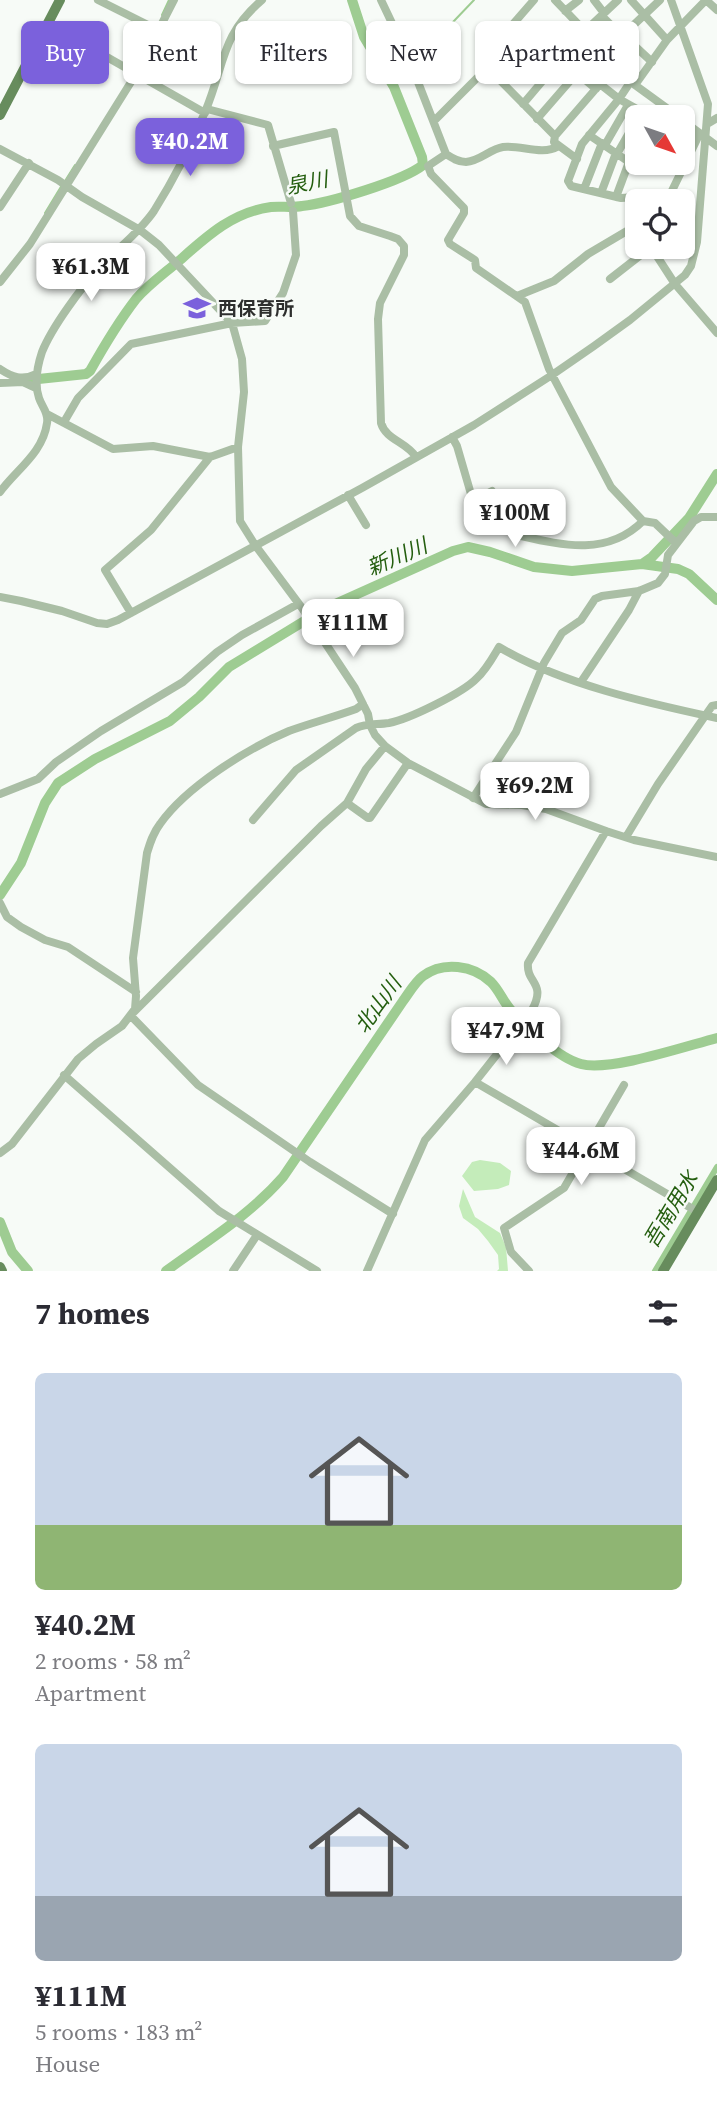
<!DOCTYPE html>
<html lang="en">
<head>
<meta charset="utf-8">
<style>
  body { margin:0; font-family:"Source Serif 4","Noto Sans JP",serif; background:#f7f7f7; color:#2b2b33; height:100vh; display:flex; flex-direction:column; font-size:26px; white-space:nowrap }
  * { box-sizing:border-box; margin:0 }
  p { font-size:23px; color:#7c7c81 }
  .icon { flex:none; width:38px; height:38px; fill:none; stroke:currentColor; stroke-width:2; stroke-linecap:round; stroke-linejoin:round }
  .map { position:relative; height:1271px; overflow:hidden }
  .drawer { display:flex; flex-direction:column; background:#fff; flex:1 }
  .drawer>* { flex:none }
  .banner { position:absolute; left:21px; top:21px; width:676px; height:63px; display:flex; gap:14px }
  .needle { width:46px; rotate:130deg }
  .tools { position:absolute; left:625px; top:105px; display:grid; gap:14px }
  .tools a { display:grid; place-items:center; width:70px; height:70px; border-radius:10px; background:#fff; box-shadow:0 2px 5px #0004; font-size:35px }
  .price { position:absolute; translate:-50% -60px; padding:0 16px; border-radius:14px; background:#fff; color:#222; font-size:23px; line-height:46px; filter:drop-shadow(0 2px 4px #0008) }
  .price::after { content:''; position:absolute; left:50%; top:42px; width:21px; height:16px; margin-left:-10px; background:inherit; clip-path:polygon(0 0,100% 0,50% 100%) }
  .price.on { background:#7b61dc; color:#fff }
  ul { padding:0; list-style:none }
  li { display:grid; align-content:center; gap:14px; height:371px; padding:0 35px }
  li span { display:grid; place-items:center; height:217px; border-radius:10px; color:#555 }
  li>.icon { margin-inline-start:auto }
  span .icon { width:126px; height:126px; fill:#fffc; stroke-width:1 }
  li b { font-size:30px }
  h2 { display:flex; justify-content:space-between; align-items:center; height:84px; padding:0 35px; font-size:30px }
  .pill { padding:0 24px; border-radius:10px; background:#fff; box-shadow:0 2px 5px #0004; font-size:24px; line-height:63px }
  .pill.on { background:#7b61dc; color:#fff }
  .map>svg:first-child { display:block }
</style>
</head>
<body>
<div class="map">
<svg width="717" height="1271" viewBox="0 0 717 1271">
  <rect width="100%" height="100%" fill="#f7fbf7"/>
  <!-- green -->
  <path fill="#c4ecba" d="M582,40L597,55L582,74L565,60Z
    M480,1160L500,1163L511,1171L509,1185L498,1189L474,1191L462,1176L472,1162Z
    M463,1189L475,1217L500,1233L506,1247L508,1271H497L499,1269L498,1255L488,1241L478,1229L463,1218L459,1206Z"/>
  <g fill="none" stroke-linecap="round" stroke-linejoin="round">
    <!-- stream -->
    <path stroke="#9ecc92" stroke-width="2" d="M162,15L169,0
      M411,59L453,22L474,0
      M384,71L394,64L406,61
      M65,181L75,165
      M45,213L62,185"/>
    <!-- canal -->
    <path stroke="#9ecc92" stroke-width="6" d="M655,1271L717,1167"/>
    <!-- river -->
    <path stroke="#9ecc92" stroke-width="10" d="M29,380L86,374L90,371C104,346 119,321 136,299C149,284 165,273 180,260C207,236 233,212 271,207C281,206 292,208 302,206C329,203 403,181 423,165L422,157L394,87L364,37L352,0
      M642,564L678,569L689,574L717,600
      M0,895L21,863L45,803L58,783L95,759L170,721L199,697L229,667L324,609L453,551L468,547L490,552L534,567L572,571L642,564L652,557L689,518L717,474
      M0,1222L12,1252L28,1271
      M166,1271C207,1241 250,1215 283,1177L403,1001C409,993 415,982 423,976C443,961 473,965 491,982C499,990 503,1001 510,1009C526,1027 558,1058 581,1064C609,1072 686,1046 717,1038"/>
    <!-- minor -->
    <path stroke="#aabea5" stroke-width="8" d="M98,0L158,30
      M381,0L409,59L446,154C452,158 458,162 466,162C480,161 490,149 503,147C523,145 541,156 559,146
      M534,0L481,61L555,136
      M555,0L579,25L589,43L598,52L635,85L679,117
      M594,0L604,13
      M631,0L667,40L635,85
      M706,0L717,10
      M565,11L579,0
      M602,16L620,34
      M49,24L205,113
      M667,40L706,0
      M599,53L620,34L623,35
      M652,62L623,35L660,0
      M631,81L619,99L582,144L568,181L571,186L621,198L667,195L670,198
      M600,84L619,99L651,117
      M523,104L584,32L618,0
      M207,109L268,125L291,203
      M537,119L577,73L596,89
      M682,120L717,146
      M434,121L487,68
      M707,124L717,118
      M589,135L629,162L681,170
      M605,145L628,105
      M273,146L334,132L350,216L359,226L390,236L398,239L404,246V255L380,303L378,319L381,423C386,440 407,442 416,457
      M0,149L58,180L82,197L140,230L159,245L232,323L242,359L244,392L238,447L240,521L255,545L302,608L355,688L368,714L370,725L375,735L385,746L408,763L486,804L522,805L546,809L606,831L634,840L717,857
      M446,154L428,166L431,174L464,208V213L448,240L450,244L475,260L476,268L525,302L549,369L611,487L643,521L655,523L676,543
      M617,154L637,119
      M577,159L554,142L555,136L600,84L613,65
      M584,189L602,143
      M601,193L616,153
      M616,197L629,162L637,147
      M667,201L700,133
      M0,207L29,163
      M651,247L675,284L717,333
      M610,279L651,247
      M0,282L30,244L136,74L174,0
      M517,296L554,281L588,254L637,225
      M0,369C12,377 22,381 36,374
      M0,383L23,382L36,388
      M47,414L113,449L153,446L210,457L238,447
      M64,422L78,398L131,344L232,323L265,321L283,293L296,255L293,211
      M452,437L457,446L473,501L492,491L517,535C561,545 607,557 643,521
      M0,492C16,470 43,453 47,423C49,413 42,407 39,398C34,383 37,367 42,352C52,327 81,288 99,268C117,249 139,233 154,211C174,179 191,146 205,112C225,65 220,36 262,0
      M348,495L366,525
      M0,597L21,601L62,611L97,623L107,624L118,620L362,488L474,425L552,375L594,346L630,320L685,275L691,266L697,242L708,104L671,0
      M131,613L105,570L151,530L210,457
      M581,682L629,610L639,591
      M0,794L38,779L56,762L101,731L183,682L217,652L242,635L298,604
      M473,798L516,732L544,663L562,633L581,620L595,599L602,596L639,591L658,583L665,574L668,555L694,521L701,517H717
      M347,803L368,818H370L408,763
      M253,820L296,770L356,728C367,723 377,725 389,723C409,719 463,693 477,678C486,670 493,657 499,647C561,684 647,703 717,718
      M626,837L658,784L705,716L712,706L717,705
      M0,903L7,917L21,927L45,940L68,947L136,992
      M134,1012L321,826L347,803L366,769L385,746
      M131,1016L198,1085L310,1162L393,1214
      M64,1075L219,1211L317,1271
      M475,1082L698,1212
      M0,1153L12,1144L78,1059L96,1044L122,1026L135,1009L136,996L133,958L147,853C150,843 153,833 160,824C186,787 248,748 289,731C311,723 334,717 356,709L363,704
      M233,1271L257,1235
      M367,1271L425,1140L475,1082L532,1010C547,982 526,984 528,963L606,831
      M529,1271L511,1252L504,1228L564,1188L624,1085"/>
    <!-- major -->
    <path stroke="#678c5d" stroke-width="10" d="M0,115L60,0
      M0,1267L2,1271
      M663,1271L717,1180"/>
  </g>
  <!-- icons -->
  <defs>
    <symbol id="school-bare" viewBox="-9 -9 18 18"><path d="M0-5L7-2L0 1L-7-2ZM-4 1L0 2.5L4 1V4Q0 6-4 4Z" fill="#7b61dc" stroke="#f7fbf7" stroke-width="2.5" paint-order="stroke"/></symbol>
  </defs>
  <g fill-rule="evenodd">
    <use href="#school-bare" x="178" y="289" width="38" height="38"/>
  </g>
  <g text-anchor="middle" stroke-width="5" stroke-linejoin="round" paint-order="stroke">
    <!-- poi labels -->
    <g font-size="19" font-weight="bold" fill="#2e2f2e" stroke="#f7fbf7" text-anchor="start">
      <text x="218" y="315">西保育所</text>
    </g>
    <!-- water labels -->
    <g font-size="21" font-style="italic" fill="#245e0f" stroke="#f7fbf7">
      <text transform="translate(307 183) rotate(-11)" y="7">泉川</text>
      <text transform="translate(397 557) rotate(-23)" y="7">新川川</text>
      <text transform="translate(378 1005) rotate(-54)" y="7">北山川</text>
      <text transform="translate(671 1210) rotate(-59)" y="7">吾南用水</text>
    </g>
  </g>
</svg>
<div class="tools">
<a><svg class="needle" viewBox="-14 -14 28 28"><path d="M0-13l5 13h-10z" fill="#e53935"/><path d="M0 13l5-13h-10z" fill="#7c7c81"/></svg></a>
<a><svg class="icon" aria-label="locate" viewBox="0 0 24 24"><circle cx="12" cy="12" r="6"/><path d="M12 2v4M12 18v4M2 12h4M18 12h4"/></svg></a>
</div>
<b class="price on" style="left:190px;top:178px">¥40.2M</b>
<b class="price" style="left:91px;top:303px">¥61.3M</b>
<b class="price" style="left:515px;top:549px">¥100M</b>
<b class="price" style="left:353px;top:659px">¥111M</b>
<b class="price" style="left:535px;top:822px">¥69.2M</b>
<b class="price" style="left:506px;top:1067px">¥47.9M</b>
<b class="price" style="left:581px;top:1187px">¥44.6M</b>
<div class="banner">
<a class="pill on">Buy</a>
<a class="pill">Rent</a>
<a class="pill">Filters</a>
<a class="pill">New</a>
<a class="pill">Apartment</a>
</div>
</div>
<section class="drawer">
<h2>7 homes<svg class="icon" aria-label="filters" viewBox="0 0 24 24"><path d="M4 7h16M4 17h16"/><circle cx="9" cy="7" r="2"/><circle cx="15" cy="17" r="2"/></svg></h2>
<ul>
<li><span style="background:linear-gradient(#c9d6e8 70%,#8fb573 0)"><svg class="icon" aria-label="home" viewBox="0 0 24 24"><path d="M3 11l9-7 9 7M6 9v11h12V9"/></svg></span><div><b>¥40.2M</b><p>2 rooms · 58 m²</p><p>Apartment</p></div></li>
<li><span style="background:linear-gradient(#c9d6e8 70%,#9aa5b1 0)"><svg class="icon" aria-label="home" viewBox="0 0 24 24"><path d="M3 11l9-7 9 7M6 9v11h12V9"/></svg></span><div><b>¥111M</b><p>5 rooms · 183 m²</p><p>House</p></div></li>
</ul>
</section>
</body>
</html>
